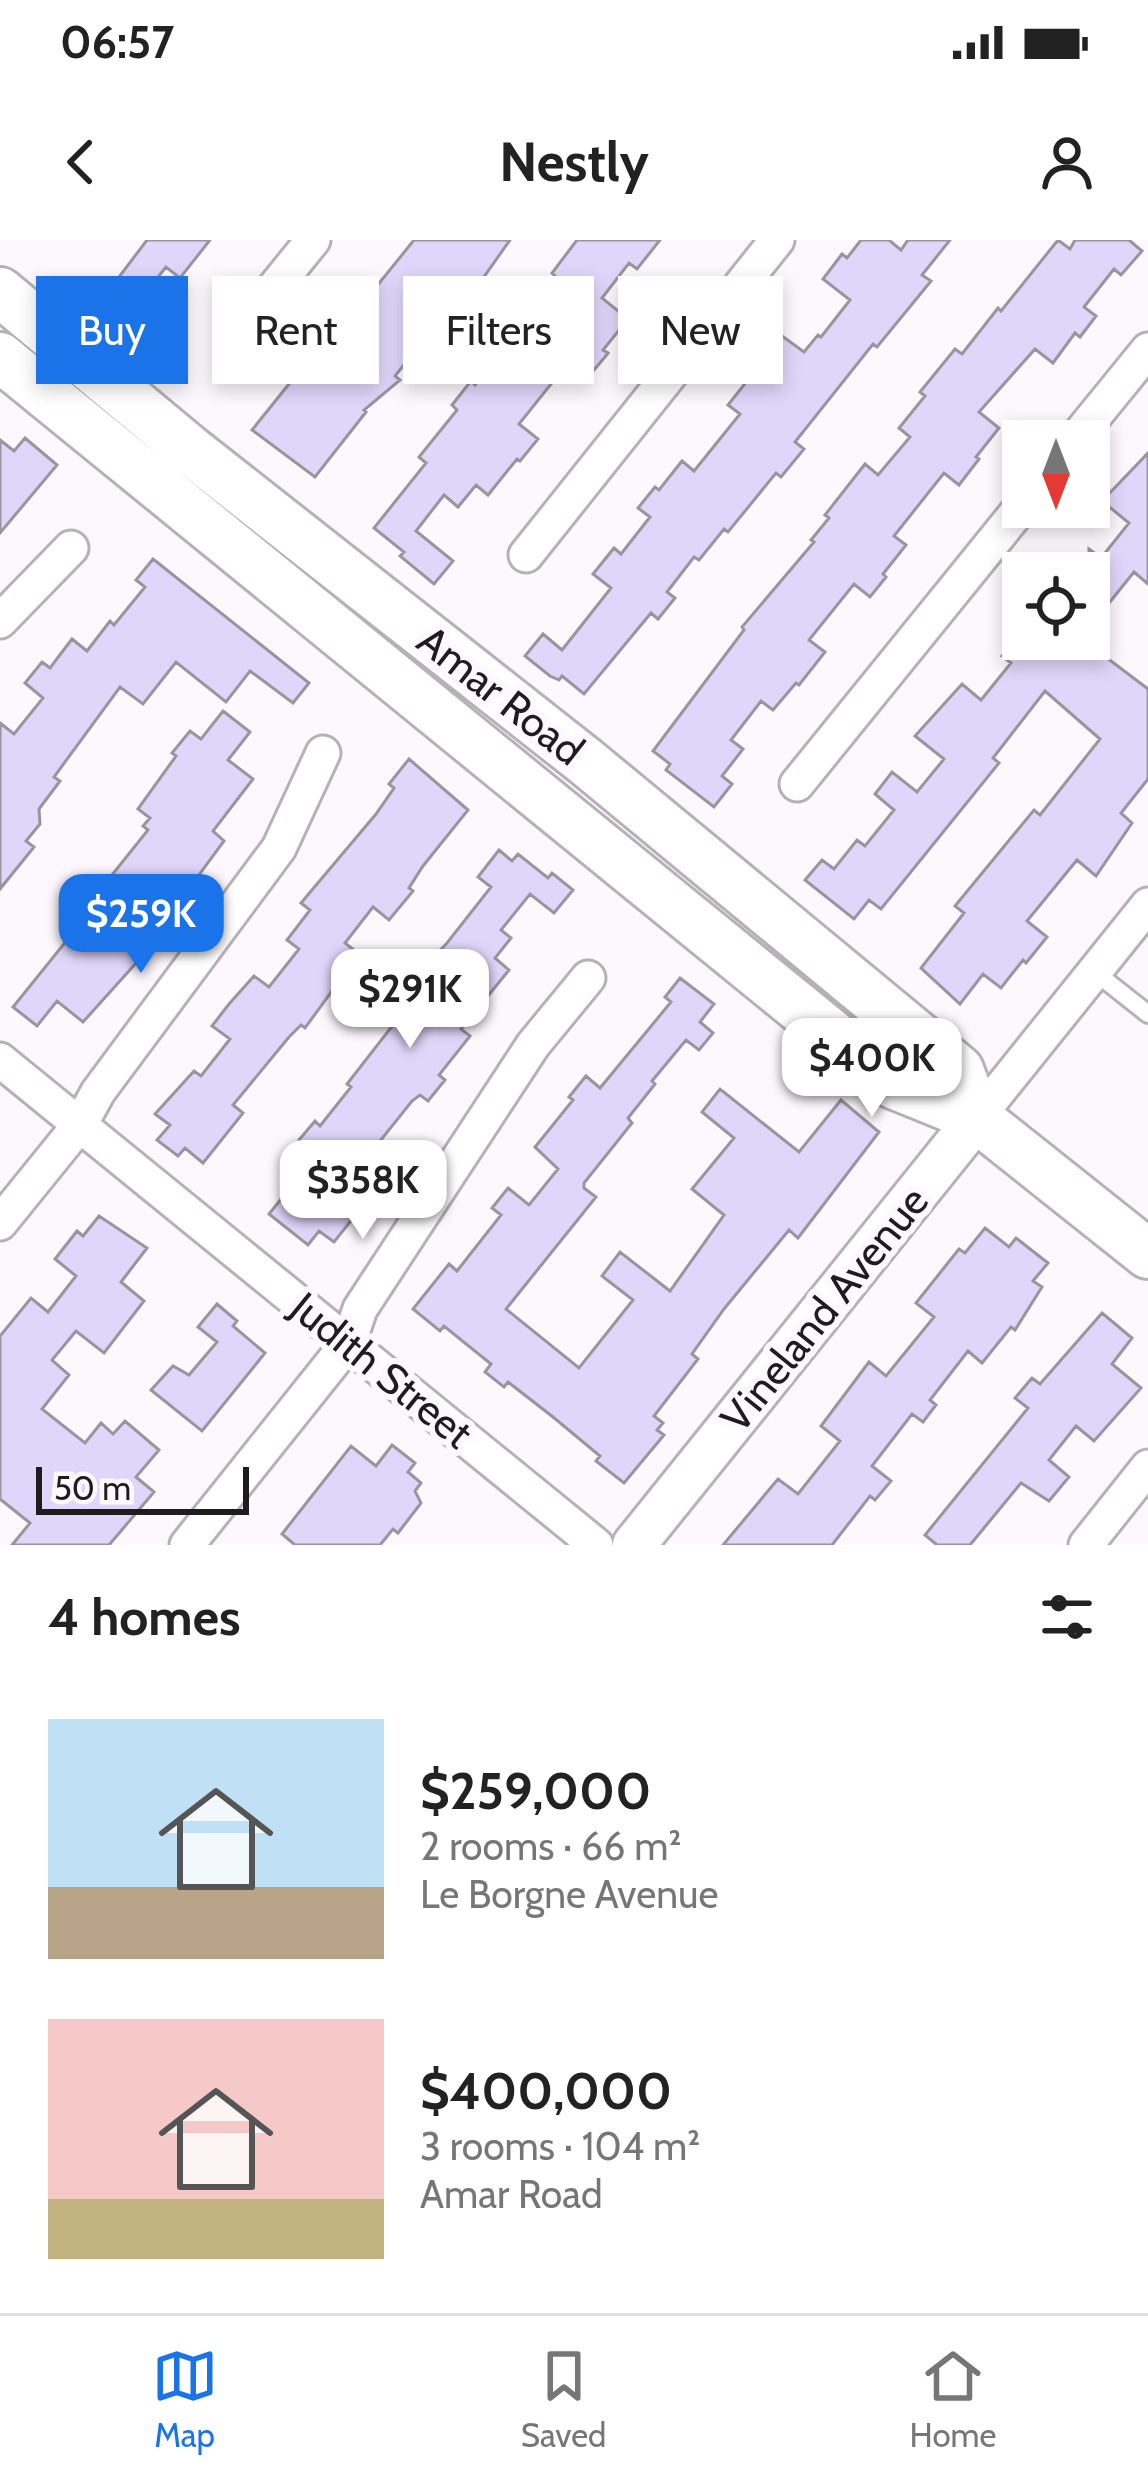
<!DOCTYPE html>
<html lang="en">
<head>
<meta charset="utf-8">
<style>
  body { margin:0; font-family:Cabin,sans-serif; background:#f2f2f2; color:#222; height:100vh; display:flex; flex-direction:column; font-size:45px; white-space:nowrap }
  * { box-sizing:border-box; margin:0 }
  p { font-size:39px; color:#767676 }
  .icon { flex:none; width:66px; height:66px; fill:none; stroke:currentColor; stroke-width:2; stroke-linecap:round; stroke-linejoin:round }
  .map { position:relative; height:1305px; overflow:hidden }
  .details { display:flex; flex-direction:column; background:#fff; flex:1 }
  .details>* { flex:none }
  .top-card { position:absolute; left:36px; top:36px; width:1077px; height:108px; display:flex; gap:24px }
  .needle { width:78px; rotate:180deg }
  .buttons { position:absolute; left:1002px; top:180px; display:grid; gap:24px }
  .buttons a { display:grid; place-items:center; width:108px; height:108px; border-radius:0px; background:#fff; box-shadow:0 6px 18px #0003; font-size:60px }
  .scale { position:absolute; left:36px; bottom:30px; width:213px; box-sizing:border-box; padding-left:12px; border:6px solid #1e1c1f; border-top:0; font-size:33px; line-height:42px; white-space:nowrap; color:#1e1c1f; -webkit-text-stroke:9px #fdf8fe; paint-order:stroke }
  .price { position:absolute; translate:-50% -102px; padding:0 27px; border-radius:24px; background:#fff; color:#222; font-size:39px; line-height:78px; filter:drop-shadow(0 3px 6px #0008) }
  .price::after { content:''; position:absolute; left:50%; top:72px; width:36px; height:27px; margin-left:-18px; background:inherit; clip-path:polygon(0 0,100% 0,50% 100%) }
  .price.current { background:#1a73e8; color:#fff }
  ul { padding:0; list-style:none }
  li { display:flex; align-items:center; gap:36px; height:300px; padding:0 48px }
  li span { display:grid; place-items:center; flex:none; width:336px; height:240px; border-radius:0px; color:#555 }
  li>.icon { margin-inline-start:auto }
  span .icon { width:144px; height:144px; fill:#fffc; stroke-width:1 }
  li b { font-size:51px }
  h2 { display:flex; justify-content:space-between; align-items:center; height:144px; padding:0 48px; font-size:51px }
  .tag { padding:0 42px; border-radius:0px; background:#fff; box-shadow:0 6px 18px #0003; font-size:42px; line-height:108px }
  .tag.current { background:#1a73e8; color:#fff }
  .status { display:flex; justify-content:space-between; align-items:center; height:84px; padding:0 60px; background:#fff; direction:ltr }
  .status svg { height:33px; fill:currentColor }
  header { display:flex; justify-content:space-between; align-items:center; height:156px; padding:0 48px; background:#fff; font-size:54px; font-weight:700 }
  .tab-bar { display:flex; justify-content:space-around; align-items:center; height:168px; border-top:3px solid #e0e0e0; background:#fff; font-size:33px; color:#767676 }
  .tab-bar a { display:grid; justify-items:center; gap:6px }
  .tab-bar .current { color:#1a73e8 }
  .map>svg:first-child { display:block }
</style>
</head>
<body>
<div class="status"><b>06:57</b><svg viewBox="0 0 49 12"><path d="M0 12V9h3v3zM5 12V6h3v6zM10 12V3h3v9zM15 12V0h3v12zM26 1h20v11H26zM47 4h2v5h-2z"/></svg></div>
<header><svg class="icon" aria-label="back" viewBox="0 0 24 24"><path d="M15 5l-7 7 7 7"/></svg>Nestly<svg class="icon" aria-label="person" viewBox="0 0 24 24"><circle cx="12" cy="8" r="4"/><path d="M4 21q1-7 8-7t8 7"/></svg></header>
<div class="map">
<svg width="1148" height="1305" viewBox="0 0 1148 1305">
  <rect width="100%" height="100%" fill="#fdf8fe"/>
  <!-- building -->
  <path fill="#e0d6fa" stroke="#98969c" stroke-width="3" d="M147,0H210L180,38L166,27L137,63L166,86L145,112L94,70Z
    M414,0H510L457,75L449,68L395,136L400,140L364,170L366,172L315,237L252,190L342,78L336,74L353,53L364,62Z
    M577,0H660L637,29L629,23L602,58L628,79L603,110L608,113L605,117L587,138L573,140L559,134L519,184L538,199L520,221L517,219L488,255L476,245L458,267L444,255L416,291L453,321L434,344L400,316L404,312L374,288L426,223L419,217L457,170L452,165L471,141L475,145L502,110L499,107L555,36L552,33Z
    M861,0H889L901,10L908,0H950L922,35L931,41L877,107L873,104L795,202L804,209L781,237L776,233L728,292L724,289L699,320L694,317L667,352L675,358L658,379L651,373L584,454L562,436L559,440L550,436L525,416L543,394L562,410L611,348L593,334L614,308L621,314L650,277L638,268L655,247L659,250L682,221L694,231L740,174L728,165L759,126L754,122L778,93L804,112L818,95L821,97L850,60L823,39L842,14L847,18Z
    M1058,0L1070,9L1075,0H1129L1142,11L1121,35L1114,29L1084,67L1096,76L1080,97L1075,93L1053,123L1035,109L979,172L999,188L976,217L979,219L959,245L944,233L894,296L906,305L883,334L886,337L870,357L854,344L809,400L825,412L799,445L796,443L773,470L761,461L731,500L743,509L722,536L732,544L714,567L666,530L670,524L653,511L744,390L742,387L814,302L811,300L829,278L825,275L865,224L878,235L910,197L899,188L925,156L920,152L955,109L962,114L998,68L1001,71Z
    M25,198L57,225L0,293V200L14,211Z
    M1148,213V344L1134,332L1089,388V309L1101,318L1129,283L1102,261Z
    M153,319L309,443L293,463L250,431L226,462L176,422L143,464L120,447L54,537L60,541L39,569L40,584L26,601L34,607L0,649V483L14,494L43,458L25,443L42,422L50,428L72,399L87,411L110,381L114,385L145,347L136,340Z
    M1016,399H1082L1148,449V539L1121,573L1132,583L1096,636L1077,620L1027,681L1047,697L1026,723L1023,720L1001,748L983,734L960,764L921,728L964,673L955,666L1034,570L1040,575L1100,499L1045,451L993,518L999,523L881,669L869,660L854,679L805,640L822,620L834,629L857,600L865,606L894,570L875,554L892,532L917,552L944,519L915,496L962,444L981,460L1011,423L1002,416Z
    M223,471L250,492L228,520L253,539L213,591L224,601L179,662L171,656L128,708L137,722L83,782L57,761L37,786L13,767L72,694L67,691L148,590L143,586L150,578L138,569L176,516L172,513L190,491L201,499Z
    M409,519L468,570L423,626L409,648L413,651L389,680L373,667L345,703L359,714L305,788L301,785L289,797L233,865L243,873L203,923L185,908L178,916L157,900L170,885L155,874L194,831L201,836L230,799L212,786L229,764L254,736L269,747L299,709L287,700L310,670L301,663L376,574L394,548L389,544Z
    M499,610L512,621L518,614L548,638L552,633L573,650L554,673L530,654L501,690L511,698L495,718L509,730L461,789L470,796L439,835L445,840L428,861L420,855L412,861L368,916L383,929L356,962L362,967L334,1002L319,991L308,1005L269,974L316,916L299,900L315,881L320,886L351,847L347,844L397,780L382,767L400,745L388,734L406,712L424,727L447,703L491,647L478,637Z
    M680,738L714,764L700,782L713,793L699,810L686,800L652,841L655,844L628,878L632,883L584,943V948L596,957L506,1069L579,1128L633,1060L602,1036L620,1012L670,1051L724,975L692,949L734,898L702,872L720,849L799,912L841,860L879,892L798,998L789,990L724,1069L692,1114L698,1119L654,1176L663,1183L657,1190L664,1195L624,1243L596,1221L600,1216L553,1177L508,1142L504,1147L485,1132L491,1124L444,1086L440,1091L413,1069L449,1024L457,1031L501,975L492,968L508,948L529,965L558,929L535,907L573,860L569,857L586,836L600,848L671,762L665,757Z
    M99,976L147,1008L121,1042L144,1061L104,1113L76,1091L52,1120L69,1135L42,1169L85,1203L101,1183L113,1194L125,1181L159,1210L136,1237L154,1252L109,1305H12L30,1283L0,1259V1096L31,1058L48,1072L76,1036L55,1019L77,991L83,996Z
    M985,988L1009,1007L1016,998L1048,1023L1033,1041L1042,1047L1015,1090L1011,1087L982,1123L968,1111L930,1160L936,1165L923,1182L912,1174L872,1226L891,1241L875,1260L870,1256L832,1305H723L778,1239L798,1254L840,1201L821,1186L869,1122L886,1136L934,1077L916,1063L959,1009L965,1013Z
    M217,1064L237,1081L233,1086L265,1113L202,1191L151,1150L173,1126L189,1135L217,1102L198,1087Z
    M1102,1073L1132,1098L1112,1124L1141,1148L1094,1201L1076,1186L1049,1220L1069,1237L1049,1261L1021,1243L970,1305H937L925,1295L1028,1168L1015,1158L1032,1138L1040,1144Z
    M392,1205L415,1223L408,1232L421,1243L415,1251L421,1263L398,1293L393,1289L380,1305H295L282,1294L351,1206L376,1226Z"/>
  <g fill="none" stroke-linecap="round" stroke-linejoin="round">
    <defs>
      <path id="service" d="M1095,732L1148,774"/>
      <path id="minor" d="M232,100L313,0
        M1074,201L1148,110
        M526,315L777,0
        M0,381L71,308
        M797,544L1023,265
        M0,820L596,1305
        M977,878L1148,665
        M0,983L81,883L98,852L279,608L323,513
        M187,1305L349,1102L360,1069L533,805L588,738
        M1086,1305L1148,1227"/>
      <path id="tertiary" d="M634,1305L977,878"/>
      <path id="secondary" d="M0,52L190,210L585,521L959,830L977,878
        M0,117L893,844L977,878L1148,1014"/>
    </defs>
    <!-- service casing -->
    <use href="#service" stroke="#b6b1b7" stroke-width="22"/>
    <!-- minor casing -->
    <use href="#minor" stroke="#b6b1b7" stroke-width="39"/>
    <!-- tertiary casing -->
    <use href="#tertiary" stroke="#b6b1b7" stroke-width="48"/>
    <!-- secondary casing -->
    <use href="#secondary" stroke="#b6b1b7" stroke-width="54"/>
    <!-- service -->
    <use href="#service" stroke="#fff" stroke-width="16"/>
    <!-- minor -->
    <use href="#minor" stroke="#fff" stroke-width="33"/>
    <!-- tertiary -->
    <use href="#tertiary" stroke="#fff" stroke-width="42"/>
    <!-- secondary -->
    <use href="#secondary" stroke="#fff" stroke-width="48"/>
  </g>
  <g text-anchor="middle" stroke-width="12" stroke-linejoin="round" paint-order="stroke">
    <!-- street labels -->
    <g font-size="42" fill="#1e1c1f" stroke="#fdf8fe">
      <text transform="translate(501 455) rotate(38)" y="15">Amar Road</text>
      <text transform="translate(824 1069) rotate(-51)" y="15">Vineland Avenue</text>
      <text transform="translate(382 1130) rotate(39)" y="15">Judith Street</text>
    </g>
  </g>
</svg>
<div class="buttons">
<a><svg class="needle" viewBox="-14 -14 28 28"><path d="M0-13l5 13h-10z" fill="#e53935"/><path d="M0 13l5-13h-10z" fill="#767676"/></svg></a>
<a><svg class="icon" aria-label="locate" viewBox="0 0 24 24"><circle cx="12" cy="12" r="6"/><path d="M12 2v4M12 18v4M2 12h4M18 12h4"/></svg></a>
</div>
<div class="scale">50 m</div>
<b class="price current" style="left:141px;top:736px">$259K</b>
<b class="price" style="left:410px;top:811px">$291K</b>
<b class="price" style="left:872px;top:880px">$400K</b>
<b class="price" style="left:363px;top:1002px">$358K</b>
<div class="top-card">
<a class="tag current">Buy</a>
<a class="tag">Rent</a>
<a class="tag">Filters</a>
<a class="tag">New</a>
</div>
</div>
<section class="details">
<h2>4 homes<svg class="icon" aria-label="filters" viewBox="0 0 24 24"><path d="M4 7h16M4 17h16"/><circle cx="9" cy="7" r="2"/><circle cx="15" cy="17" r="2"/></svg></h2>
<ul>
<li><span style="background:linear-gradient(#bfe0f5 70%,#b9a48a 0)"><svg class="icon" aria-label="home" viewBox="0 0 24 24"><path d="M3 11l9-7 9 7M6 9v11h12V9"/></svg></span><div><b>$259,000</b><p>2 rooms · 66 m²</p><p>Le Borgne Avenue</p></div></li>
<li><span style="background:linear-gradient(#f6c9c9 75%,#c2b280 0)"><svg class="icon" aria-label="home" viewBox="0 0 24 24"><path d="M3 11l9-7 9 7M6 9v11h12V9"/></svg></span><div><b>$400,000</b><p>3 rooms · 104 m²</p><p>Amar Road</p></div></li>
</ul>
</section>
<nav class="tab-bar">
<a class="current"><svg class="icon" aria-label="map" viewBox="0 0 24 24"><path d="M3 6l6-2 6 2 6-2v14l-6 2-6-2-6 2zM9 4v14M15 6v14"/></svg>Map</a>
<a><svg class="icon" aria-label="saved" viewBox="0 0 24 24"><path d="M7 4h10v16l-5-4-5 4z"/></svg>Saved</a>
<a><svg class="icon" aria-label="home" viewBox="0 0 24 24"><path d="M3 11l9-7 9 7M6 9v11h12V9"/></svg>Home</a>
</nav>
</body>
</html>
